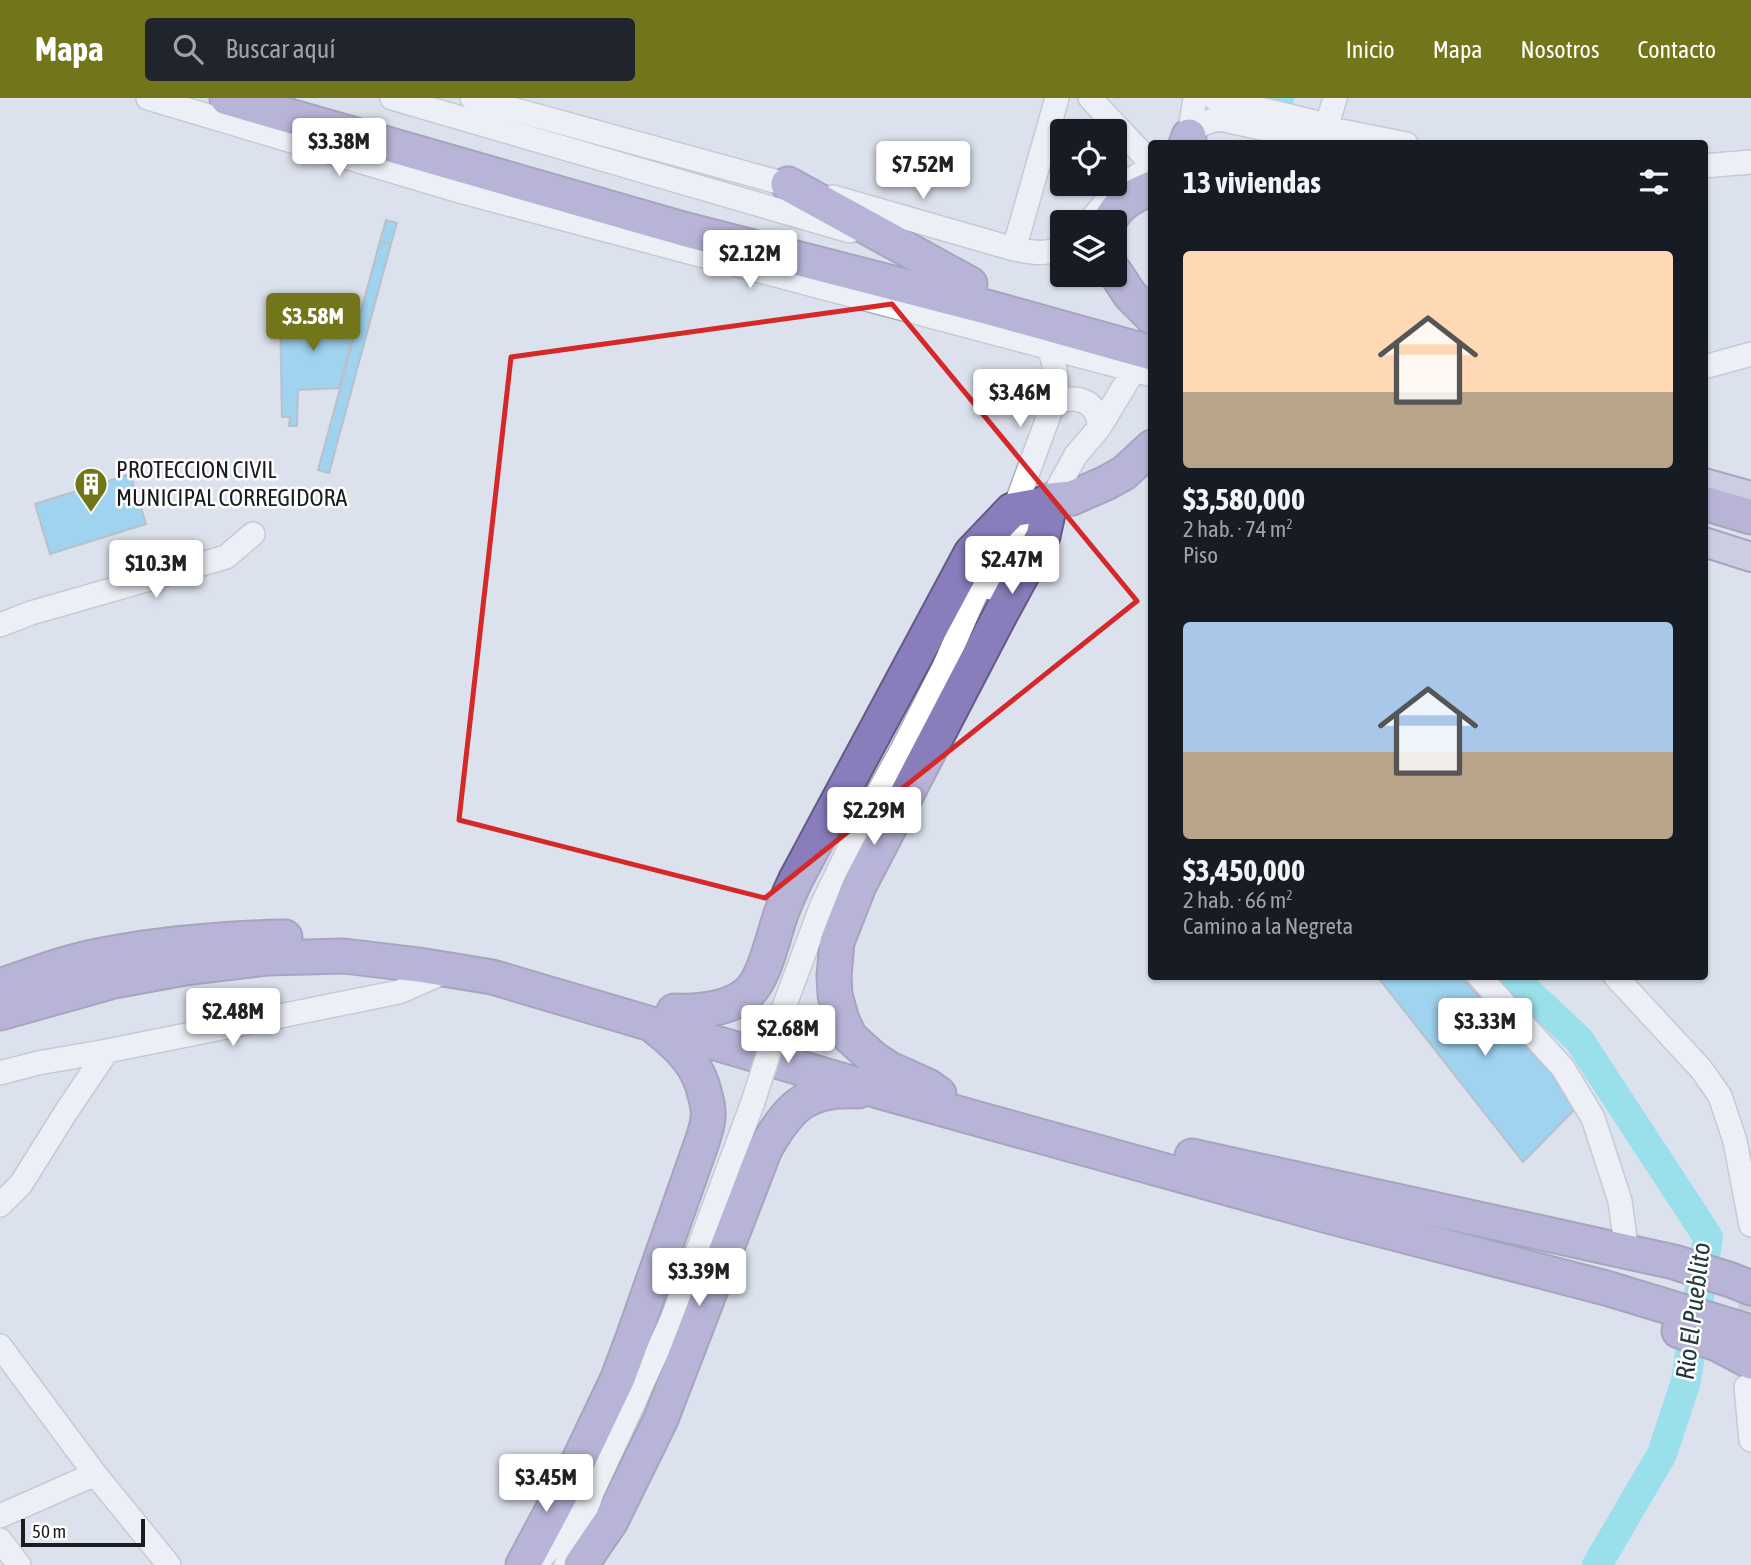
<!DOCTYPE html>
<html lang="es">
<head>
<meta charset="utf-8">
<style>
  body { margin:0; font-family:"Asap Condensed",sans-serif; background:#20242c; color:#f1f3f6; height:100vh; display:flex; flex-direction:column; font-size:26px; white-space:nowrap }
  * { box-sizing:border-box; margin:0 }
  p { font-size:23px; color:#9ea1a6 }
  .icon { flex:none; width:38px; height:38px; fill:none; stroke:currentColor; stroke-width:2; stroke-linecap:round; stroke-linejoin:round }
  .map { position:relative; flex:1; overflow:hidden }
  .drawer { position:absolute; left:1148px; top:42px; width:560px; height:840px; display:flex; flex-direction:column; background:#171b24; border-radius:7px; box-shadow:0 2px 5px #0004 }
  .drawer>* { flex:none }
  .buttons { position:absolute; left:1050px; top:21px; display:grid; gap:14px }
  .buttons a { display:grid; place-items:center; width:77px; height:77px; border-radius:7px; background:#171b24; box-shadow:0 2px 5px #0004; font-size:35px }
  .scale { position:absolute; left:21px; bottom:18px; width:124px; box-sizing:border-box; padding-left:7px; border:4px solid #1a1c20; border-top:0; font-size:19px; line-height:24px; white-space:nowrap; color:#1a1c20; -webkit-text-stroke:5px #fff; paint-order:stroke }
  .price { position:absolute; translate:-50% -60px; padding:0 16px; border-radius:7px; background:#fff; color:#222; font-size:23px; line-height:46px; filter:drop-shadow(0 2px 4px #0008) }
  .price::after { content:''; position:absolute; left:50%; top:42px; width:21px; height:16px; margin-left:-10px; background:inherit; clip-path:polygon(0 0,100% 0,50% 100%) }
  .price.on { background:#73751b; color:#fff }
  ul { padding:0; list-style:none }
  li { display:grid; align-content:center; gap:14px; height:371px; padding:0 35px }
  li span { display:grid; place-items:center; height:217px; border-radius:7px; color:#555 }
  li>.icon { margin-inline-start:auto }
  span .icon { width:126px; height:126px; fill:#fffc; stroke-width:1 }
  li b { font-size:30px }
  h2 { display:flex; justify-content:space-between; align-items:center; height:84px; padding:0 35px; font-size:30px }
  header { display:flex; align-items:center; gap:42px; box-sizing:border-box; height:98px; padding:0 35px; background:#73751b; color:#fff }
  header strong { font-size:33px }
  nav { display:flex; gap:38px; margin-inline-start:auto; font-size:24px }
  .search { width:490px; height:63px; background:#20242c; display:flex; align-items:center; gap:18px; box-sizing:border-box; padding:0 24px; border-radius:7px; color:#9ea1a6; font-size:26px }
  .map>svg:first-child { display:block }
</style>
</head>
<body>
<header>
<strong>Mapa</strong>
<div class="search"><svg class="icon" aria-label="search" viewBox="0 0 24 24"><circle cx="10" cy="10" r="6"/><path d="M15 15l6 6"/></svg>Buscar aquí</div>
<nav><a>Inicio</a><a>Mapa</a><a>Nosotros</a><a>Contacto</a></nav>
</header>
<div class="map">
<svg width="1751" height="1467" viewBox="0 0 1751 1467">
  <rect width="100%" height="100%" fill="#dce2ed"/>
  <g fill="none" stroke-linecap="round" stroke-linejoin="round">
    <!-- river -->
    <path stroke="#4bdde7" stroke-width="30" d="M1269,46L1279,0
      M1511,878L1579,942L1708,1139L1686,1283L1662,1356L1597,1467"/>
  </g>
  <!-- building -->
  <path fill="#54c0f3" stroke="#8d989e" stroke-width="2" d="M386,122L397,125L391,146L380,143Z
    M380,143L391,146L329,375L318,372Z
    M360,213L339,290L298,292L297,328H289L290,319H282L280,214Z
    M130,376L146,426L50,456L35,406Z
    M1377,878H1460L1552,976L1574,1012L1523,1064Z"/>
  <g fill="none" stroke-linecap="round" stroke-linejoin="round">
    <!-- minor-tunnel -->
    <path stroke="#b5bac4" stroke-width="23" stroke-dasharray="23 11" stroke-linecap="butt" d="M1748,1247L1751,1183"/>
    <defs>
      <path id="minor" d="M148,0L463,94L1152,277
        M392,0L850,133
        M472,0L800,90
        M1090,0L1152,66
        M1214,0L1314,24L1326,30L1406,46
        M1189,38L1195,0
        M1322,44L1335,0
        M1184,46C1192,31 1203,23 1220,21L1301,39L1312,46
        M1704,68L1751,64
        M833,99L1014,151C1032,154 1045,158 1062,149
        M1090,124C1107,100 1125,82 1152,70
        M1014,151L1057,0
        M1704,269L1751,256
        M1053,307C1074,294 1100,303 1099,330
        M991,490L1021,440L1035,419L1051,402L1076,357L1099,330L1134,272
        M0,527L31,515L226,459L253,436
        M1479,878L1563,970L1593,1020L1620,1103L1627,1154
        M1615,878L1701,971L1720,998L1735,1043L1751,1127
        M781,917L822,807L864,720L903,650L943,571L989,465L1008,428L1056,298C1058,280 1055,265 1048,248
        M0,975L38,965L107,953L399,894L449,872
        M0,1107L21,1086L66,1014L107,953
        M0,1248L95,1376L169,1467
        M1746,1289L1751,1342
        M0,1418L95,1376
        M0,1442L19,1467
        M536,1467L579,1411
        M566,1467L592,1395L673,1219L753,1004"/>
      <path id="major" d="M1704,385L1751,398
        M1704,444L1751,459"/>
      <path id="highway" d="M227,0L683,131L990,210L1152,255
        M1186,46L1189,38
        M788,86L970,186
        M1109,124C1118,105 1133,98 1152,90
        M1115,174L1130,197L1152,219
        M1704,405L1751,419
        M0,888C35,876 71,862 108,856C167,845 226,840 285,839
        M674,913C698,914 727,912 747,896C765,881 773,838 781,816C785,804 791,792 796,781L971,455L1012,412L1040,407L1051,402L1072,400L1106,385L1124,375L1152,349
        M0,915L114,883L185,870L268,860L344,858L419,867L492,879L885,995L1328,1118L1606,1190L1751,1234
        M939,996L928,988L888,970L873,960L850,939L842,922L835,897L834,878L837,844L859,788L998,521L1043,438L1051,402
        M1192,1058L1674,1164L1731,1182L1751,1190
        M1679,1233L1717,1246L1751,1264
        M523,1467L577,1366L618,1280L634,1237L703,1041C705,1034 708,1026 708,1019C709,1012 707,1004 705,997C699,967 679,948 656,930
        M581,1467L611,1423L661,1321L765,1051C789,1009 806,990 858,993"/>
    </defs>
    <!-- minor casing -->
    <use href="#minor" stroke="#a8adb8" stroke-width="26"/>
    <!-- major casing -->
    <use href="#major" stroke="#635b85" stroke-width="32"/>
    <!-- highway casing -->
    <use href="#highway" stroke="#635b85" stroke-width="37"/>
    <!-- minor -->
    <use href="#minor" stroke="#fff" stroke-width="23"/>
    <!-- major -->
    <use href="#major" stroke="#b9b1d7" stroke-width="28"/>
    <!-- highway -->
    <use href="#highway" stroke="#8a7dbc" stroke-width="33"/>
    <defs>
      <path id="minor-bridge" d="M753,1004L781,917"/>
    </defs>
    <!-- minor-bridge casing -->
    <use href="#minor-bridge" stroke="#a8adb8" stroke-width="26" stroke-linecap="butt"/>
    <!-- minor-bridge -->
    <use href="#minor-bridge" stroke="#fff" stroke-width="23"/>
  </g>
  <!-- marked area -->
  <path d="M0 0H1751V1467H0ZM892,206L1137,503L765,800L459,722L511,259Z" fill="#dce2ed" fill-opacity=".55" fill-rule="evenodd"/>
  <path fill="none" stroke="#d62828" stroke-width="5" stroke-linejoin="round" d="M892,206L1137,503L765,800L459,722L511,259Z"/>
  <!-- icons -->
  <defs>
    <symbol id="building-pin" viewBox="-11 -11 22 30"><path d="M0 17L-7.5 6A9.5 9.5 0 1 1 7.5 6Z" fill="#73751b" stroke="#fff"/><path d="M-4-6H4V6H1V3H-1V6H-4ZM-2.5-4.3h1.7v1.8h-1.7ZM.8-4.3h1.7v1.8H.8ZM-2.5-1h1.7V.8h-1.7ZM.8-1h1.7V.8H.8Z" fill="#fff"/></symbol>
  </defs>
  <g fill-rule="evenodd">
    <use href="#building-pin" x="72" y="367" width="38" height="52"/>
  </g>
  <g text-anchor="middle" stroke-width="5" stroke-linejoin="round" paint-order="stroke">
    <!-- poi labels -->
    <g font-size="24" fill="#1a1c20" stroke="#fff" text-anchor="start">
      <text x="116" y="380">PROTECCION CIVIL<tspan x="116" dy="28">MUNICIPAL CORREGIDORA</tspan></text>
    </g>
    <!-- water labels -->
    <g font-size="26" font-style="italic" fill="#233b3d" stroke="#fff">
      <text transform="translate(1693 1213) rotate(-83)" y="9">Rio El Pueblito</text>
    </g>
  </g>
</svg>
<div class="buttons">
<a><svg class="icon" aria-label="locate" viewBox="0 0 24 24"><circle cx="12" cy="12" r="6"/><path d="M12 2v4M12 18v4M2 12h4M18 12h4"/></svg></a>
<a><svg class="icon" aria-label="layers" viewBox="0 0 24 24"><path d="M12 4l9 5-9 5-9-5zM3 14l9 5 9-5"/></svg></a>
</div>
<div class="scale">50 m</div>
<b class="price" style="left:339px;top:80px">$3.38M</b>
<b class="price" style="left:923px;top:103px">$7.52M</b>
<b class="price" style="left:750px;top:192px">$2.12M</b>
<b class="price on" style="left:313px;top:255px">$3.58M</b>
<b class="price" style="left:1020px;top:331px">$3.46M</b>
<b class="price" style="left:1012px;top:498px">$2.47M</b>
<b class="price" style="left:156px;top:502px">$10.3M</b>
<b class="price" style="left:874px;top:749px">$2.29M</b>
<b class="price" style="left:233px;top:950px">$2.48M</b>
<b class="price" style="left:1485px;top:960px">$3.33M</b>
<b class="price" style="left:788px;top:967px">$2.68M</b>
<b class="price" style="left:699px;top:1210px">$3.39M</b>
<b class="price" style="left:546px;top:1416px">$3.45M</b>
<section class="drawer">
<h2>13 viviendas<svg class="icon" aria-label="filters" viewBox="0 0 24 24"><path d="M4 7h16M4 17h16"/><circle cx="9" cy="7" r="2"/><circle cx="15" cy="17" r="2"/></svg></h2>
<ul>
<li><span style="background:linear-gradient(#ffd9b3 65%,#b9a48a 0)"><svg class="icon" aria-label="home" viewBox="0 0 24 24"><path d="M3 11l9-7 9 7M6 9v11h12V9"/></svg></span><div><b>$3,580,000</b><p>2 hab. · 74 m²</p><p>Piso</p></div></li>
<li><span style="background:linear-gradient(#a9c7e8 60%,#b9a48a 0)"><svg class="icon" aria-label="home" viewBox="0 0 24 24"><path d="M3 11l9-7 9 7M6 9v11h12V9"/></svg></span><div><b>$3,450,000</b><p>2 hab. · 66 m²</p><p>Camino a la Negreta</p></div></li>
</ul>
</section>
</div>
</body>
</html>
